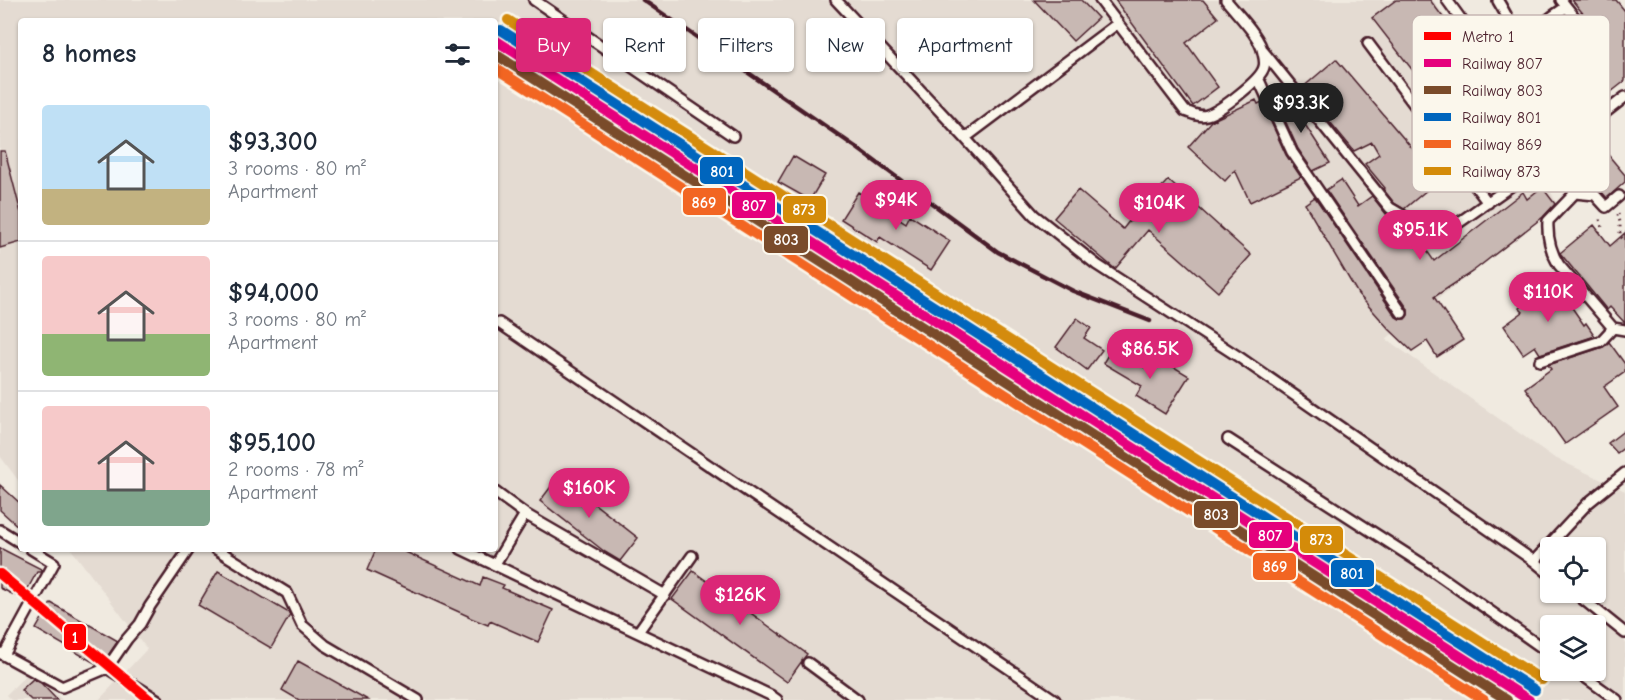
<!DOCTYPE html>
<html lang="en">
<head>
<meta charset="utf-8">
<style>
  body { margin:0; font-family:"Comic Neue",sans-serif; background:#f6f6f7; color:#1f2937; height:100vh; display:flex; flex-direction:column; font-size:22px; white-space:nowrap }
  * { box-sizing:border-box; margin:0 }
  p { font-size:20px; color:#747a83 }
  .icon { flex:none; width:33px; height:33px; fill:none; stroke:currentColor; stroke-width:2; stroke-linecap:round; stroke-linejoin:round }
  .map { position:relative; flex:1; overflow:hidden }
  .side { position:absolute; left:18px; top:18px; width:480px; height:534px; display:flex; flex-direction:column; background:#fff; border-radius:6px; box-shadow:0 2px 4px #0004 }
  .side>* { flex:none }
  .top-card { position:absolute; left:516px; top:18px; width:570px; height:54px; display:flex; gap:12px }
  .fabs { position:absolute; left:1540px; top:537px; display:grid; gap:12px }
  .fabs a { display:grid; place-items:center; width:66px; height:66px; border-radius:6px; background:#fff; box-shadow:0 2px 4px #0004; font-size:30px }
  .price { position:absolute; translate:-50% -51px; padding:0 14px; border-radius:21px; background:#db2777; color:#fff; font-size:20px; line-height:39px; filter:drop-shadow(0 2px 3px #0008) }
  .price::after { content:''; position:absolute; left:50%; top:36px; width:18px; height:14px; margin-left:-9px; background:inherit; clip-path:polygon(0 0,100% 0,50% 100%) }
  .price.selected { background:#222; color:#fff }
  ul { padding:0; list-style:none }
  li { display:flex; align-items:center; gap:18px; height:150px; padding:0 24px }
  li+li { border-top:2px solid #e0e1e3 }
  li span { display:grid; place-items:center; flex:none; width:168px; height:120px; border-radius:6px; color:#555 }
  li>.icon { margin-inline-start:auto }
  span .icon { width:72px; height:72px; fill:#fffc; stroke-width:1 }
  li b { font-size:26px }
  h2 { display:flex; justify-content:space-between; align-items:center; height:72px; padding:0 24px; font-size:26px }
  .tag { padding:0 21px; border-radius:6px; background:#fff; box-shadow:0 2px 4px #0004; font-size:21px; line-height:54px }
  .tag.selected { background:#db2777; color:#fff }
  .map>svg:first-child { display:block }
</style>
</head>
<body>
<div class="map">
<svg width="1625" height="700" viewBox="0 0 1625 700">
  <rect width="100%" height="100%" fill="#f0eae0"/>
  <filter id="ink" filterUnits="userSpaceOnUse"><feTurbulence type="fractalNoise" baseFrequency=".0167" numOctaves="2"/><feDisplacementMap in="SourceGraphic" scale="12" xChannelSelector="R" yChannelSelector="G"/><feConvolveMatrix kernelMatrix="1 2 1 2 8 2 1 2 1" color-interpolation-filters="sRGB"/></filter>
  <g filter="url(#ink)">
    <!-- built -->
    <path fill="#e4dbd2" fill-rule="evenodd" d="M0,0H1433L1543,150L1551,192L1558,206L1386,339L1553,457L1625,491V700H99L147,649L71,549H495V21H21V484L0,456ZM1551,548H1596V592H1551ZM1551,626H1596V670H1551Z
      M32,669L62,700H11L6,695Z"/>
    <!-- building -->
    <path fill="#c8b8b3" stroke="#4a1f2b" stroke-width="1.5" d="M1034,0H1081L1098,18L1073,41Z
      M1115,0H1203L1218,18L1186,43L1218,87L1193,106Z
      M1396,0H1430L1448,24L1446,25L1524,129L1495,150L1459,101L1445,112L1372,18Z
      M1572,0H1616L1625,11V81L1592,107L1565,74L1606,42Z
      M1336,59L1439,180L1404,209L1394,203L1383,189L1385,188L1365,164L1379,154L1372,142L1354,151L1302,88Z
      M1284,91L1291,103L1330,163L1313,171L1298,149L1274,96Z
      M1256,100L1258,104L1262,102L1286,155L1301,177L1250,202L1235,170L1225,181L1188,147L1211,121Z
      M1594,138L1625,175V182L1607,198L1571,157Z
      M0,151H5L21,213V242L0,248Z
      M793,156L825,175L810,200L778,182Z
      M1168,180L1251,255L1218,292L1148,230L1115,269L1054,218L1078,190L1123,229L1130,220L1131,221Z
      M1341,180L1358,206L1372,196L1386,214L1411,228L1434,261L1523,192L1527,199L1542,187L1555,204L1543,217L1472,272L1434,297L1463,340L1437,357L1427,341L1412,351L1389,329L1358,294L1305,204L1315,197L1396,317L1400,319H1405L1408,315V309L1326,190Z
      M858,192L906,223L910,215L950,241L931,270L880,237L877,242L841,219Z
      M1594,225L1610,246L1625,233V323L1610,307L1607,310L1560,253Z
      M1555,283L1584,325L1586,323L1595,336L1540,354L1535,346L1523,354L1504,326L1523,312L1519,308Z
      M1077,318L1091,328L1084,338L1102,350L1087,370L1056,347Z
      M1609,342L1625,364V372L1604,387L1618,407L1565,444L1525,388L1551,369L1548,365L1603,347Z
      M1112,348L1151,371L1159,358L1189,376L1165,414L1136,396L1142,386L1103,363Z
      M1625,430V447L1617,453L1608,443Z
      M559,476L638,538L620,561L605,552L540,501Z
      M0,485L21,504V529L0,510Z
      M0,548L43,570L42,572H37L22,599L0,588Z
      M376,549H399L480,586L483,577L504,585L502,588L553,610L538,642L490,621L488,625L468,617V616L367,570Z
      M218,571L289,613L290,615L271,648L198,605Z
      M693,571L807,654L787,682L672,599Z
      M51,603L118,641L103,663L98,665L36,629Z
      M298,661L368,700H299L282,690Z
      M33,679L41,683L57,700H31L21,690Z"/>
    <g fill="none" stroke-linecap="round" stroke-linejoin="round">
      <defs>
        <path id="service" d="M534,0L733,136
          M836,0L965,138L1034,215L1097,265L1239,357L1534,561L1551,575
          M1100,0L1185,111C1193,114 1199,117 1207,115C1220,111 1261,80 1264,67C1265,64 1264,57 1263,53C1260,36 1237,14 1226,0
          M1447,0L1542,131L1573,110
          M1561,0L1593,40L1554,71L1567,90L1566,101
          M1498,1C1509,19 1519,40 1531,58C1547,82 1568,104 1586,127
          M1368,43L1488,203
          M1263,51L1390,208L1421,226L1440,232L1447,231L1518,181L1625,97
          M1554,71C1547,59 1533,38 1543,25C1548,18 1559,12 1566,7
          M1258,78L1292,152L1402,313
          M965,138L1118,23
          M1521,146L1542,131
          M1548,157L1575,193L1548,221C1547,238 1550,251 1559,265L1613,328L1625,330
          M1575,193L1595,195L1606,207L1619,196
          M499,323L1055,700
          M1540,361L1601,341L1613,328
          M1228,439L1430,569L1551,654
          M495,492L525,514L665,595
          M0,530L21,543
          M216,549L287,593L302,625L325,645L418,700
          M461,549L770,695L777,700
          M1534,561L1588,503L1625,473
          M495,564L525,514
          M1574,592L1625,633
          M638,632L692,556
          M0,653L62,687L107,668L158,700
          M4,655L54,563L31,549
          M808,663L858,700
          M107,668L127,639L140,624L150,606L189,549
          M1575,670L1617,700"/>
      </defs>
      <!-- service casing -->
      <use href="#service" stroke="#4a1f2b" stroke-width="14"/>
      <!-- path -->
      <path stroke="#4a1f2b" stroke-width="3" stroke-dasharray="1.5 4.5" stroke-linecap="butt" d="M1618,214L1620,222V236L1625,241
        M1599,232L1602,227L1600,219"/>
      <!-- service -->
      <use href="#service" stroke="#fbf7ec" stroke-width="9"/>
      <!-- rail -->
      <path stroke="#4a1f2b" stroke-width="4.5" d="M643,0L857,148L998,252L1073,291L1150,321"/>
      <defs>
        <path id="rail-1" d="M495,40L1529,700"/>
        <path id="rail-2" d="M495,54L1507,700"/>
        <path id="rail-3" d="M501,30L1535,690"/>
        <path id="rail-4" d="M495,68L1484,700"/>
        <path id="rail-5" d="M508,20L1542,680"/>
      </defs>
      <!-- rail-1 casing -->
      <use href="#rail-1" stroke="#fbf7ec" stroke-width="15"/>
      <!-- rail-2 casing -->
      <use href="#rail-2" stroke="#fbf7ec" stroke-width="15"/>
      <!-- rail-3 casing -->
      <use href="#rail-3" stroke="#fbf7ec" stroke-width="15"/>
      <!-- rail-4 casing -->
      <use href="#rail-4" stroke="#fbf7ec" stroke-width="15"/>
      <!-- rail-5 casing -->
      <use href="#rail-5" stroke="#fbf7ec" stroke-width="15"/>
      <!-- rail-1 -->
      <use href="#rail-1" stroke="#e5007d" stroke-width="10"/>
      <!-- rail-2 -->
      <use href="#rail-2" stroke="#7a4b2a" stroke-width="10"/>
      <!-- rail-3 -->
      <use href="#rail-3" stroke="#0065bd" stroke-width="10"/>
      <!-- rail-4 -->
      <use href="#rail-4" stroke="#f26522" stroke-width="10"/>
      <!-- rail-5 -->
      <use href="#rail-5" stroke="#d48b09" stroke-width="10"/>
      <defs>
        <path id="metro-1" d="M0,574L150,700"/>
      </defs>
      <!-- metro-1 casing -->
      <use href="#metro-1" stroke="#fbf7ec" stroke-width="15"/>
      <!-- metro-1 -->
      <use href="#metro-1" stroke="#f00" stroke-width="10"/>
    </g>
  </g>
  <!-- legend -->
  <rect x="1412" y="15" width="198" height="177" rx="9" fill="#fbf7ec" stroke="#c6b6b2" stroke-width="1.5"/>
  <rect x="1424" y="32" width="27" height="8" fill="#f00"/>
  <rect x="1424" y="59" width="27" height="8" fill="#e5007d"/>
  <rect x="1424" y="86" width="27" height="8" fill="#7a4b2a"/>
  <rect x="1424" y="113" width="27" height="8" fill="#0065bd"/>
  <rect x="1424" y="140" width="27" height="8" fill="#f26522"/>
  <rect x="1424" y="167" width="27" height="8" fill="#d48b09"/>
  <g font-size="16" fill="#4a1f2b">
    <text x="1462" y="42">Metro 1</text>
    <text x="1462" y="69">Railway 807</text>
    <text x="1462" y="96">Railway 803</text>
    <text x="1462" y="123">Railway 801</text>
    <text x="1462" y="150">Railway 869</text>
    <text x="1462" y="177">Railway 873</text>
  </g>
  <g stroke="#fbf7ec" stroke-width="2">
    <rect x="699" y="156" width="45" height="29" rx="6" fill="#0065bd"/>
    <rect x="682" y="187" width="45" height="29" rx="6" fill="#f26522"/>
    <rect x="731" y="191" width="45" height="28" rx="6" fill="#e5007d"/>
    <rect x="782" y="195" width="45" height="29" rx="6" fill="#d48b09"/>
    <rect x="763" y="225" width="46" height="29" rx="6" fill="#7a4b2a"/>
    <rect x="1193" y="500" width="46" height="29" rx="6" fill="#7a4b2a"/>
    <rect x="1248" y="521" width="45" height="28" rx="6" fill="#e5007d"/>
    <rect x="1299" y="525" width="45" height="29" rx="6" fill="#d48b09"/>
    <rect x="1252" y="552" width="45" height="29" rx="6" fill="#f26522"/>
    <rect x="1330" y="559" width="45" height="29" rx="6" fill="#0065bd"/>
    <rect x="63" y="623" width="24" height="28" rx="6" fill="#f00"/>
  </g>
  <g font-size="16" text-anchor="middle" font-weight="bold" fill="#fff">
    <text x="722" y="177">801</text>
    <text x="704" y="208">869</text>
    <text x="754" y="211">807</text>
    <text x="804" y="215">873</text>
    <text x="786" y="245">803</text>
    <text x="1216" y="520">803</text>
    <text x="1270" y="541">807</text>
    <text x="1321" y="545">873</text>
    <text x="1275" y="572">869</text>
    <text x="1352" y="579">801</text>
    <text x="75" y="643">1</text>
  </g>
</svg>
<div class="fabs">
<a><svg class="icon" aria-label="locate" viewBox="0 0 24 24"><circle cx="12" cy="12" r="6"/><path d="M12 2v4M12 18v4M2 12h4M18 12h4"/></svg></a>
<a><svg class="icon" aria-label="layers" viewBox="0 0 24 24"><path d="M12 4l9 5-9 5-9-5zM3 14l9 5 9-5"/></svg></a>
</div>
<b class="price selected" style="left:1301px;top:134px">$93.3K</b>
<b class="price" style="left:896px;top:231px">$94K</b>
<b class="price" style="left:1159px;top:234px">$104K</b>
<b class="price" style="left:1420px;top:261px">$95.1K</b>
<b class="price" style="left:1548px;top:323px">$110K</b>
<b class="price" style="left:1150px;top:380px">$86.5K</b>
<b class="price" style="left:589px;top:519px">$160K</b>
<b class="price" style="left:740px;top:626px">$126K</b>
<div class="top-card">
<a class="tag selected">Buy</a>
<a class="tag">Rent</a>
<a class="tag">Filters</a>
<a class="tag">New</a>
<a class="tag">Apartment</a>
</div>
<section class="side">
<h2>8 homes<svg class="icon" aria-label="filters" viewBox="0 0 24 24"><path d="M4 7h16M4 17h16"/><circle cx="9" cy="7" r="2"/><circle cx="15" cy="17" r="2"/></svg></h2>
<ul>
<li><span style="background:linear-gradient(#bfe0f5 70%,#c2b280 0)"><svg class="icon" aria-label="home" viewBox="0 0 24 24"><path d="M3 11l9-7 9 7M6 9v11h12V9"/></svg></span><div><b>$93,300</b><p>3 rooms · 80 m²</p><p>Apartment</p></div></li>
<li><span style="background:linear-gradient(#f6c9c9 65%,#8fb573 0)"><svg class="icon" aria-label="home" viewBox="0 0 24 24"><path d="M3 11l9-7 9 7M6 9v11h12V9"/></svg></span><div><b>$94,000</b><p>3 rooms · 80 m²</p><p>Apartment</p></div></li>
<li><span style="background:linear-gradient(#f6c9c9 70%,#7fa58c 0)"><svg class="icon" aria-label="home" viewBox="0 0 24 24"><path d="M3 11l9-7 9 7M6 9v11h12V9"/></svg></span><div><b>$95,100</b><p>2 rooms · 78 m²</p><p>Apartment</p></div></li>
</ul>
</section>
</div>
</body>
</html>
